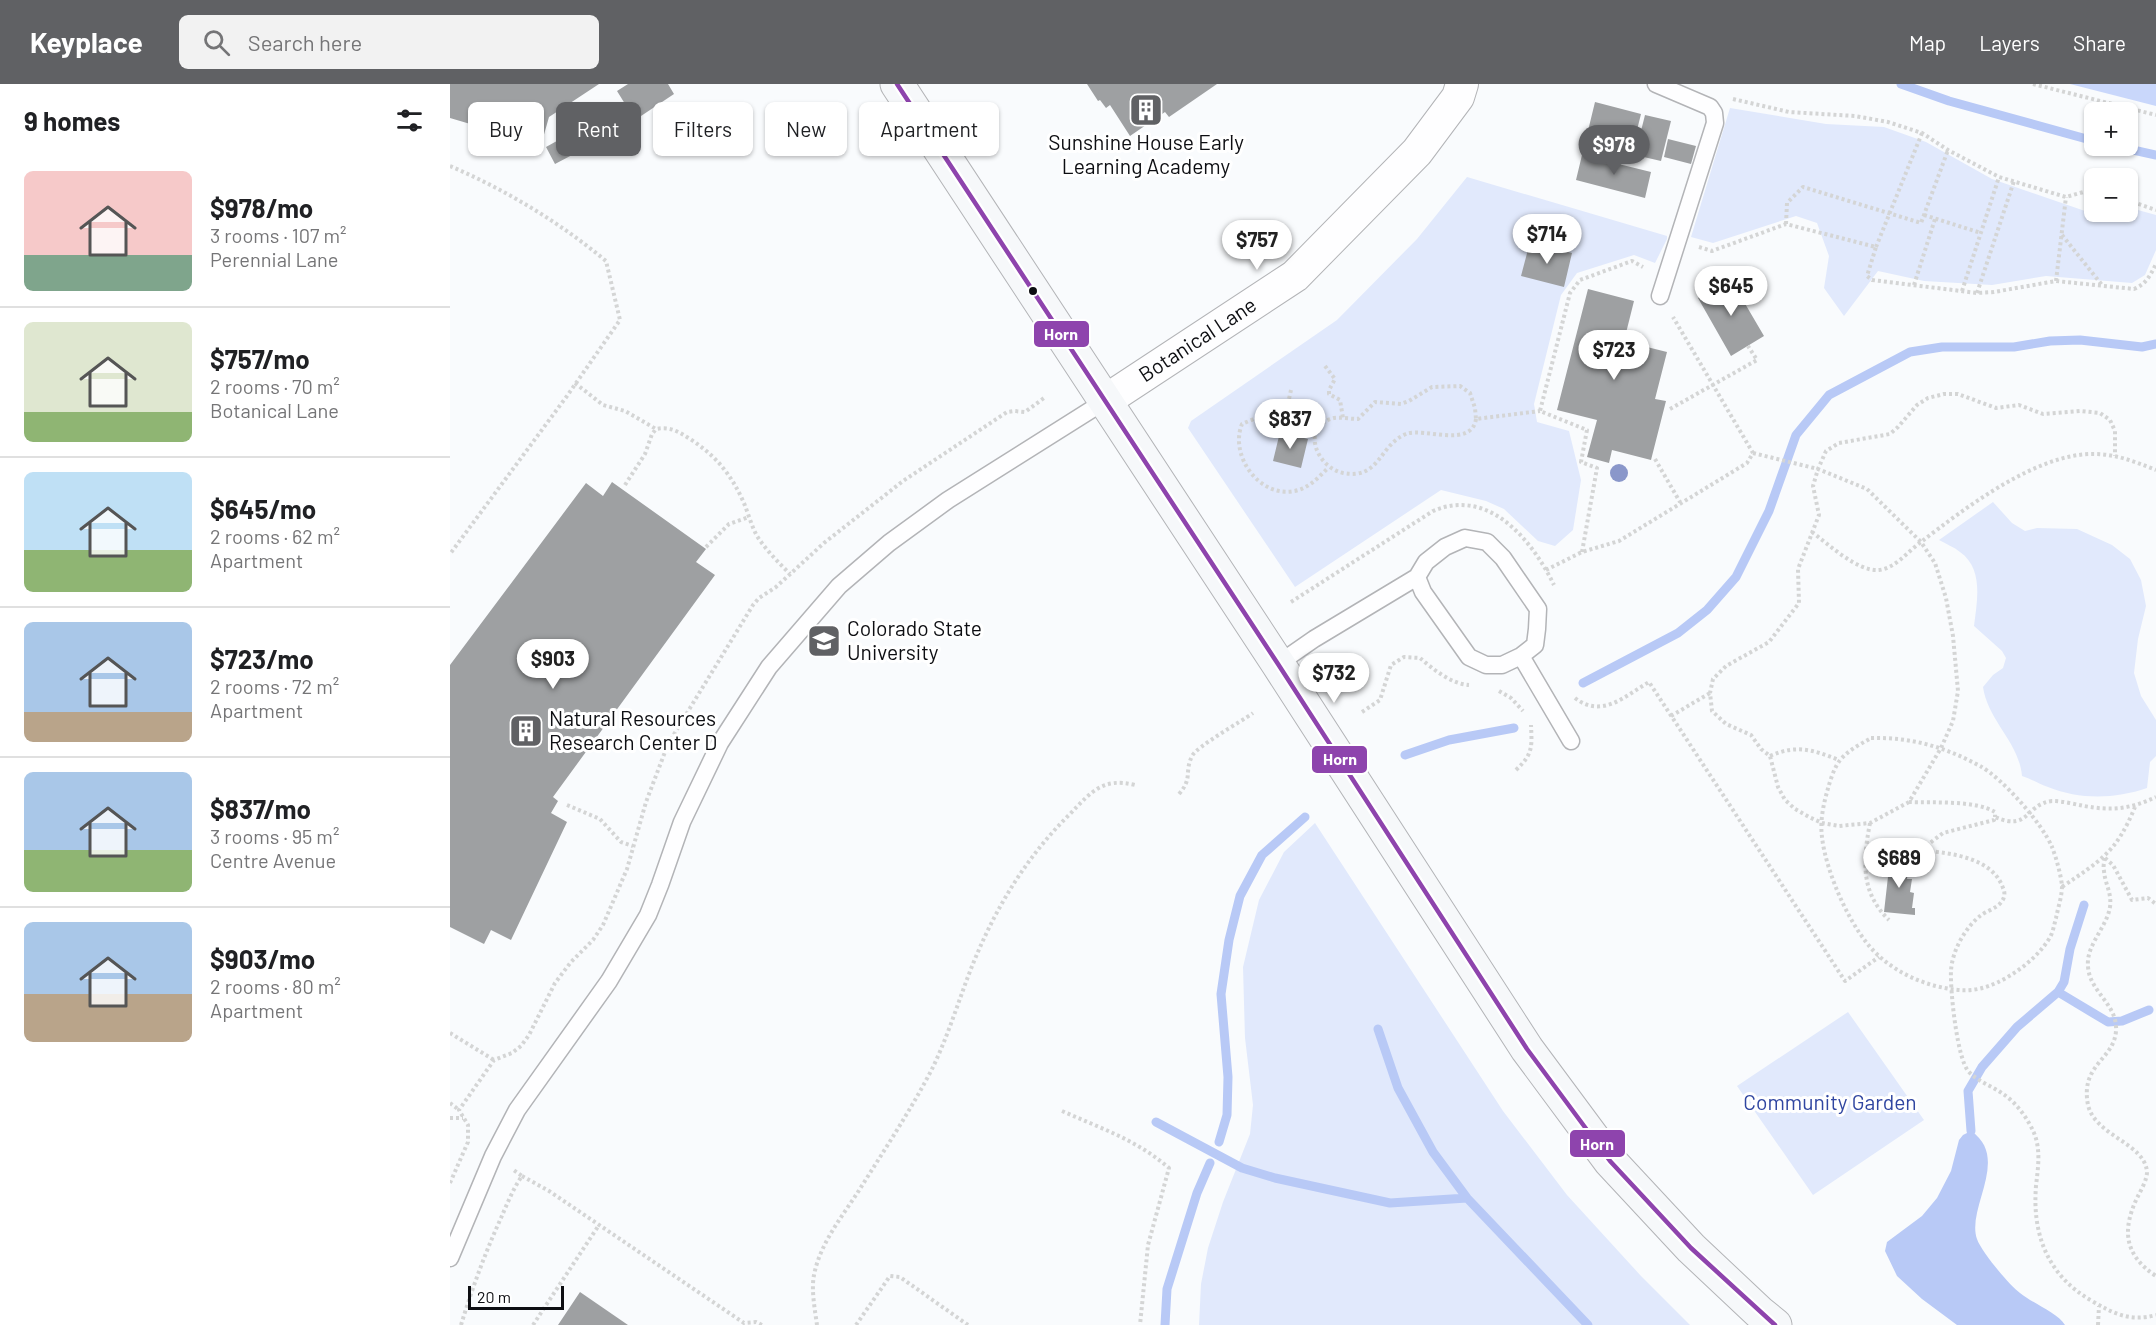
<!DOCTYPE html>
<html lang="en">
<head>
<meta charset="utf-8">
<style>
  body { margin:0; font-family:Barlow,sans-serif; background:#f2f2f2; color:#202124; height:100vh; display:flex; flex-direction:column; font-size:22px; white-space:nowrap }
  * { box-sizing:border-box; margin:0 }
  p { font-size:20px; color:#757577 }
  .icon { flex:none; width:33px; height:33px; fill:none; stroke:currentColor; stroke-width:2; stroke-linecap:round; stroke-linejoin:round }
  .map { position:relative; flex:1; overflow:hidden }
  .sheet { display:flex; flex-direction:column; background:#fff; width:450px }
  .sheet>* { flex:none }
  .banner { position:absolute; left:18px; top:18px; width:570px; height:54px; display:flex; gap:12px }
  .fabs { position:absolute; left:1634px; top:18px; display:grid; gap:12px }
  .fabs a { display:grid; place-items:center; width:54px; height:54px; border-radius:9px; background:#fff; box-shadow:0 2px 4px #0004; font-size:30px }
  .scale { position:absolute; left:18px; bottom:15px; width:96px; box-sizing:border-box; padding-left:6px; border:3px solid #0d0e12; border-top:0; font-size:16px; line-height:21px; white-space:nowrap; color:#0d0e12; -webkit-text-stroke:4px #fff; paint-order:stroke }
  .price { position:absolute; translate:-50% -51px; padding:0 14px; border-radius:21px; background:#fff; color:#222; font-size:20px; line-height:39px; filter:drop-shadow(0 2px 3px #0008) }
  .price::after { content:''; position:absolute; left:50%; top:36px; width:18px; height:14px; margin-left:-9px; background:inherit; clip-path:polygon(0 0,100% 0,50% 100%) }
  .price.selected { background:#606164; color:#fff }
  ul { padding:0; list-style:none }
  li { display:flex; align-items:center; gap:18px; height:150px; padding:0 24px }
  li+li { border-top:2px solid #e0e0e0 }
  li span { display:grid; place-items:center; flex:none; width:168px; height:120px; border-radius:9px; color:#555 }
  li>.icon { margin-inline-start:auto }
  span .icon { width:72px; height:72px; fill:#fffc; stroke-width:1 }
  li b { font-size:26px }
  h2 { display:flex; justify-content:space-between; align-items:center; height:72px; padding:0 24px; font-size:26px }
  .pill { padding:0 21px; border-radius:9px; background:#fff; box-shadow:0 2px 4px #0004; font-size:21px; line-height:54px }
  .pill.selected { background:#606164; color:#fff }
  header { display:flex; align-items:center; gap:36px; box-sizing:border-box; height:84px; padding:0 30px; background:#606164; color:#fff }
  header strong { font-size:28px }
  nav { display:flex; gap:33px; margin-inline-start:auto; font-size:21px }
  .search { width:420px; height:54px; background:#f2f2f2; display:flex; align-items:center; gap:15px; box-sizing:border-box; padding:0 21px; border-radius:9px; color:#757577; font-size:22px }
  main { display:flex; flex:1; min-height:0 }
  .map>svg:first-child { display:block }
</style>
</head>
<body>
<header>
<strong>Keyplace</strong>
<div class="search"><svg class="icon" aria-label="search" viewBox="0 0 24 24"><circle cx="10" cy="10" r="6"/><path d="M15 15l6 6"/></svg>Search here</div>
<nav><a>Map</a><a>Layers</a><a>Share</a></nav>
</header>
<main>
<section class="sheet">
<h2>9 homes<svg class="icon" aria-label="filters" viewBox="0 0 24 24"><path d="M4 7h16M4 17h16"/><circle cx="9" cy="7" r="2"/><circle cx="15" cy="17" r="2"/></svg></h2>
<ul>
<li><span style="background:linear-gradient(#f6c9c9 70%,#7fa58c 0)"><svg class="icon" aria-label="home" viewBox="0 0 24 24"><path d="M3 11l9-7 9 7M6 9v11h12V9"/></svg></span><div><b>$978/mo</b><p>3 rooms · 107 m²</p><p>Perennial Lane</p></div></li>
<li><span style="background:linear-gradient(#dfe7d0 75%,#8fb573 0)"><svg class="icon" aria-label="home" viewBox="0 0 24 24"><path d="M3 11l9-7 9 7M6 9v11h12V9"/></svg></span><div><b>$757/mo</b><p>2 rooms · 70 m²</p><p>Botanical Lane</p></div></li>
<li><span style="background:linear-gradient(#bfe0f5 65%,#8fb573 0)"><svg class="icon" aria-label="home" viewBox="0 0 24 24"><path d="M3 11l9-7 9 7M6 9v11h12V9"/></svg></span><div><b>$645/mo</b><p>2 rooms · 62 m²</p><p>Apartment</p></div></li>
<li><span style="background:linear-gradient(#a9c7e8 75%,#b9a48a 0)"><svg class="icon" aria-label="home" viewBox="0 0 24 24"><path d="M3 11l9-7 9 7M6 9v11h12V9"/></svg></span><div><b>$723/mo</b><p>2 rooms · 72 m²</p><p>Apartment</p></div></li>
<li><span style="background:linear-gradient(#a9c7e8 65%,#8fb573 0)"><svg class="icon" aria-label="home" viewBox="0 0 24 24"><path d="M3 11l9-7 9 7M6 9v11h12V9"/></svg></span><div><b>$837/mo</b><p>3 rooms · 95 m²</p><p>Centre Avenue</p></div></li>
<li><span style="background:linear-gradient(#a9c7e8 60%,#b9a48a 0)"><svg class="icon" aria-label="home" viewBox="0 0 24 24"><path d="M3 11l9-7 9 7M6 9v11h12V9"/></svg></span><div><b>$903/mo</b><p>2 rooms · 80 m²</p><p>Apartment</p></div></li>
</ul>
</section>
<div class="map">
<svg width="1706" height="1241" viewBox="0 0 1706 1241">
  <rect width="100%" height="100%" fill="#f9fbfd"/>
  <!-- green -->
  <path fill="#e1e9fc" d="M1280,24L1376,40L1434,43L1476,58L1542,95L1635,127L1644,125V128H1677V123L1706,131V166L1695,191L1682,199L1596,192L1542,201L1474,197L1428,187L1394,232L1374,204L1379,172L1367,139L1346,132L1263,159L1241,153Z
    M1017,93L1217,152V155L1205,179L1184,171L1127,189L1111,211L1084,320L1087,338L1119,347L1131,396L1123,446L1105,462L1088,457L1054,425L1036,417L991,406L845,503L738,344L741,337L887,236L967,155Z
    M1543,418L1562,439L1575,447L1587,444L1627,445L1662,461L1680,475L1691,496L1696,522L1688,555L1684,589L1691,612L1706,636V672L1700,678L1697,704C1665,715 1630,716 1598,703C1589,700 1581,695 1572,692C1569,658 1538,637 1533,603L1543,591L1553,584L1556,574L1552,567L1524,542C1527,517 1534,485 1510,468C1504,463 1496,460 1489,456Z
    M865,739L1053,1027L1117,1111L1191,1192L1240,1241H749L751,1200L758,1164L773,1118L800,1050L803,1021L795,954L793,883L809,816L834,768Z
    M1398,928L1474,1036L1363,1111L1287,1002Z"/>
  <!-- forest -->
  <path fill="#c9d7fb" d="M1620,0H1706V22Z"/>
  <!-- water -->
  <path fill="#b8c9f6" d="M1521,1047C1561,1074 1516,1124 1527,1155C1531,1167 1559,1201 1570,1209C1582,1219 1608,1229 1615,1241H1507L1472,1215L1447,1192L1435,1167L1437,1158L1472,1132L1487,1114L1501,1087L1509,1056L1513,1051Z"/>
  <g fill="none" stroke-linecap="round" stroke-linejoin="round">
    <!-- stream -->
    <path stroke="#b8c9f6" stroke-width="9" d="M1451,0L1499,17L1644,57
      M1665,62L1706,71
      M1133,599L1228,549L1257,526L1286,493L1319,427L1346,351L1379,311L1460,268L1492,263H1564L1600,257L1630,256L1692,263L1706,260
      M955,671L999,656L1064,644
      M1608,908L1658,938L1672,937L1699,926
      M928,945L948,1004L983,1068L1017,1114L1138,1241
      M706,1038L792,1084L825,1094L940,1119L1017,1114
      M1521,1047L1518,1007L1532,983L1567,943L1608,908L1614,898L1620,865L1634,821
      M769,1058L777,1031L778,993L771,910L779,856L790,812L812,771L855,733
      M715,1241L717,1205L747,1109L760,1079"/>
  </g>
  <!-- building -->
  <path fill="#9ea0a2" d="M0,0H149L99,33L91,61L0,34Z
    M178,0H218L224,10L185,36L167,7Z
    M637,0H767L719,33L715,28L680,52L660,21L656,24L650,16L648,17Z
    M1145,18L1191,30L1182,66L1136,55Z
    M1195,31L1221,37L1211,77L1185,71Z
    M114,53L124,70L105,80L96,63Z
    M1218,55L1246,62L1241,80L1214,73Z
    M1132,71L1201,88L1195,114L1126,96Z
    M1080,158L1122,169L1114,203L1071,192Z
    M1280,194L1314,252L1281,272L1248,214Z
    M1138,205L1184,217L1172,265L1165,263L1163,269L1182,273L1185,260L1217,268L1205,315L1216,317L1201,376L1162,366L1159,379L1137,373L1147,336L1107,326Z
    M830,348L858,355L851,384L823,377Z
    M162,398L256,465L246,478L265,491L103,713L108,717L101,729L117,738L61,856L41,846L34,860L0,843V581L136,399L153,412Z
    M1440,775L1459,777L1457,795H1462L1460,808L1464,809L1462,824H1465V831L1434,828Z
    M130,1208L178,1241H108Z"/>
  <g fill="none" stroke-linecap="round" stroke-linejoin="round">
    <defs>
      <path id="lane" d="M1206,0L1260,23L1264,29L1265,39L1210,212
        M967,493L973,508L1019,573L1036,581H1052L1071,572
        M828,580L864,555L967,493L976,478L995,463L1015,454L1037,458L1053,474L1088,525L1087,545L1085,561L1071,572L1121,657
        M0,1174L43,1072L67,1026L159,897L198,831L210,801L232,738L270,659L319,583L389,502L439,459L498,416L655,317"/>
      <g id="street">
        <path id="s1" d="M655,317L845,192L967,68L1008,13L1012,0"/>
      </g>
      <path id="secondary" d="M447,0L828,580L1077,965L1160,1077L1241,1164L1309,1228L1325,1241"/>
    </defs>
    <!-- lane casing -->
    <use href="#lane" stroke="#b3b4b7" stroke-width="19"/>
    <!-- street casing -->
    <use href="#street" stroke="#b3b4b7" stroke-width="34"/>
    <!-- secondary casing -->
    <use href="#secondary" stroke="#b3b4b7" stroke-width="35"/>
    <!-- path -->
    <path stroke="#d4d5d5" stroke-width="4" stroke-dasharray="3 3" stroke-linecap="butt" d="M1583,0L1706,31
      M1283,15L1339,28L1405,32L1438,38L1472,49L1498,66L1549,93L1616,113L1644,105
      M0,82C56,106 109,138 156,177L170,236L117,312L0,470
      M1677,116L1706,126
      M1474,131L1531,149
      M1336,140L1337,119L1353,103L1471,139L1498,66
      M1612,151L1652,201
      M1249,163L1262,167L1336,140L1426,163L1417,192L1422,196L1527,209L1544,208L1606,197L1684,205C1696,200 1700,192 1706,180
      M1426,163L1472,49
      M1606,197L1616,113
      M1464,201L1485,135
      M1512,207L1549,93
      M1527,209L1564,97
      M875,282L885,295L879,306V310L890,316L893,334
      M125,299L153,321L175,327L206,345C220,342 229,348 240,355C265,371 281,390 293,417C298,428 301,441 307,452C316,466 328,478 340,490
      M841,306L837,324L820,328L792,340C779,372 810,414 844,407C858,405 869,393 878,384
      M1220,325L1307,276L1298,262
      M1026,335C1021,365 974,343 956,350C929,361 930,396 893,389C866,383 850,342 884,334C891,333 900,335 908,335L925,318L951,320L959,317L982,303L1010,302L1020,309L1025,324L1026,335L1090,327
      M1303,369L1368,385L1417,405L1471,458L1485,479L1496,514L1503,552L1508,607L1503,637L1491,664L1459,718L1420,739L1389,742L1372,739L1359,733L1345,725L1335,716L1328,703L1320,672L1311,665L1301,651L1276,640L1262,627L1260,609L1263,595L1276,582L1319,558L1349,519L1348,485L1369,431L1363,402L1368,385L1376,367L1389,359L1440,350L1448,343L1467,321L1478,314L1494,310H1508L1546,324L1569,321L1593,330L1631,327L1650,329L1660,336L1665,347V372
      M1205,375L1230,418
      M175,401L195,370L202,350L206,345
      M1362,448C1378,460 1408,488 1429,486C1446,484 1458,467 1471,458C1515,424 1587,369 1644,370C1666,370 1686,378 1706,386
      M256,463L279,440L299,433
      M1132,468L1147,384L1131,378L1137,346L1090,327L1120,209L1130,196L1182,177L1193,183
      M1096,486L1132,468L1169,457L1297,379L1303,369L1223,233
      M841,518L983,427C1039,403 1082,456 1104,501
      M1049,607L1061,614L1073,627
      M1125,614C1152,635 1175,612 1199,598L1395,897L1429,873
      M912,628L930,616L941,581L954,573L970,574C983,585 1001,600 1019,601
      M1221,632L1260,609
      M1421,654C1461,653 1495,663 1530,682C1552,694 1592,739 1602,763C1606,773 1611,791 1612,802C1612,812 1608,824 1606,834C1604,841 1603,849 1599,855C1588,872 1573,884 1556,894C1531,908 1514,909 1486,902C1466,897 1446,887 1430,873C1402,849 1376,789 1372,753C1370,738 1373,722 1377,708C1380,697 1384,683 1391,675C1400,665 1411,660 1421,654Z
      M1320,672C1347,660 1363,666 1389,676
      M1066,686C1083,670 1082,663 1081,641
      M729,710C743,694 734,689 742,672C746,663 792,637 803,629
      M1459,718C1483,719 1525,716 1545,728V733
      M117,721L150,735L171,758L183,762
      M1420,739C1413,776 1410,808 1439,836
      M1476,762L1493,749L1544,736L1545,733C1580,748 1575,720 1602,717C1612,717 1624,720 1634,722C1662,727 1680,725 1706,713
      M1480,767C1505,770 1543,775 1553,804C1555,808 1555,813 1552,817C1548,824 1536,827 1530,832C1515,844 1502,867 1501,887C1500,905 1507,976 1519,988C1529,998 1542,1002 1553,1010C1566,1018 1578,1035 1584,1049C1591,1066 1588,1084 1586,1102C1582,1151 1598,1192 1642,1217C1664,1230 1681,1238 1706,1231
      M1655,774C1654,778 1653,783 1654,787C1655,800 1662,809 1660,823C1657,843 1636,861 1638,882C1639,908 1668,920 1666,947C1664,976 1630,980 1638,1021C1645,1052 1695,1059 1697,1088C1697,1096 1691,1106 1687,1114C1672,1146 1674,1171 1706,1192
      M1655,774L1663,781L1682,816L1698,814L1706,820
      M1612,803C1651,776 1666,769 1685,723
      M0,949L44,976
      M0,1019L9,1026
      M612,1027C650,1044 687,1056 719,1084L698,1161L690,1241
      M0,1034H13
      M72,1092L99,1107L294,1239L306,1238L312,1241
      M0,1099L18,1058V1041L9,1026L44,976L62,969L71,962L79,951L105,899L121,878L143,856L153,841L177,785L196,718L218,660L303,521L309,514L326,503L374,459L453,397L557,328L564,327L575,328L594,314
      M11,1241C22,1205 35,1169 51,1134C57,1120 63,1105 72,1092L62,1085
      M83,1241L149,1141
      M367,1241C365,1226 361,1206 364,1191C370,1160 391,1134 408,1108C433,1068 459,1029 481,987C495,959 505,928 516,898C539,835 572,777 620,730C641,708 653,693 685,701
      M406,1241L440,1192L450,1193L518,1241
      M1648,1241L1649,1222"/>
    <!-- lane -->
    <use href="#lane" stroke="#fefeff" stroke-width="16"/>
    <!-- street -->
    <use href="#street" stroke="#fefeff" stroke-width="32"/>
    <!-- secondary -->
    <use href="#secondary" stroke="#f6f8fa" stroke-width="33"/>
    <defs>
      <path id="bus-1" d="M447,0L828,580L1077,965L1160,1077L1241,1164L1325,1241"/>
    </defs>
    <!-- bus-1 casing -->
    <use href="#bus-1" stroke="#fff" stroke-width="9"/>
    <!-- bus-1 -->
    <use href="#bus-1" stroke="#8e44ad" stroke-width="4.5"/>
  </g>
  <!-- trees -->
  <circle fill="#8a97ca" cx="1169" cy="389" r="9"/>
  <!-- icons -->
  <defs>
    <symbol id="building-square" viewBox="-11 -11 22 22"><rect x="-9" y="-9" width="18" height="18" rx="4" fill="#606164" stroke="#fff"/><path d="M-4-6H4V6H1V3H-1V6H-4ZM-2.5-4.3h1.7v1.8h-1.7ZM.8-4.3h1.7v1.8H.8ZM-2.5-1h1.7V.8h-1.7ZM.8-1h1.7V.8H.8Z" fill="#fff"/></symbol>
    <symbol id="university-square" viewBox="-11 -11 22 22"><rect x="-9" y="-9" width="18" height="18" rx="4" fill="#606164" stroke="#fff"/><path d="M0-5L7-2L0 1L-7-2ZM-4 1L0 2.5L4 1V4Q0 6-4 4Z" fill="#fff"/></symbol>
  </defs>
  <g fill-rule="evenodd">
    <use href="#building-square" x="677" y="7" width="38" height="38"/>
    <use href="#university-square" x="355" y="538" width="38" height="38"/>
    <use href="#building-square" x="57" y="628" width="38" height="38"/>
  </g>
  <!-- markers -->
  <circle fill="#0d0e12" stroke="#fff" stroke-width="2" cx="583" cy="207" r="5"/>
  <g text-anchor="middle" stroke-width="6" stroke-linejoin="round" paint-order="stroke">
    <!-- poi labels -->
    <g font-size="21" fill="#0d0e12" stroke="#fff" text-anchor="start">
      <text x="696" y="66" text-anchor="middle">Sunshine House Early<tspan x="696" dy="24">Learning Academy</tspan></text>
      <text x="397" y="552">Colorado State<tspan x="397" dy="24">University</tspan></text>
      <text x="99" y="642">Natural Resources<tspan x="99" dy="24">Research Center D</tspan></text>
    </g>
    <!-- street labels -->
    <g font-size="21" fill="#0d0e12" stroke="#fff">
      <text dy="7" stroke="none"><textPath href="#s1" startOffset="111">Botanical Lane</textPath></text>
    </g>
    <!-- park labels -->
    <g font-size="21" fill="#3046a1" stroke="#fff">
      <text x="1380" y="1026">Community Garden</text>
    </g>
  </g>
  <g stroke="#fff" stroke-width="2">
    <rect x="583" y="236" width="57" height="28" rx="6" fill="#8e44ad"/>
    <rect x="861" y="661" width="57" height="29" rx="6" fill="#8e44ad"/>
    <rect x="1119" y="1045" width="57" height="29" rx="6" fill="#8e44ad"/>
  </g>
  <g font-size="16" text-anchor="middle" font-weight="bold" fill="#fff">
    <text x="611" y="256">Horn</text>
    <text x="890" y="681">Horn</text>
    <text x="1147" y="1066">Horn</text>
  </g>
</svg>
<div class="fabs">
<a>+</a>
<a>−</a>
</div>
<div class="scale">20 m</div>
<b class="price selected" style="left:1164px;top:92px">$978</b>
<b class="price" style="left:1097px;top:181px">$714</b>
<b class="price" style="left:807px;top:187px">$757</b>
<b class="price" style="left:1281px;top:233px">$645</b>
<b class="price" style="left:1164px;top:297px">$723</b>
<b class="price" style="left:840px;top:366px">$837</b>
<b class="price" style="left:103px;top:606px">$903</b>
<b class="price" style="left:884px;top:620px">$732</b>
<b class="price" style="left:1449px;top:805px">$689</b>
<div class="banner">
<a class="pill">Buy</a>
<a class="pill selected">Rent</a>
<a class="pill">Filters</a>
<a class="pill">New</a>
<a class="pill">Apartment</a>
</div>
</div>
</main>
</body>
</html>
